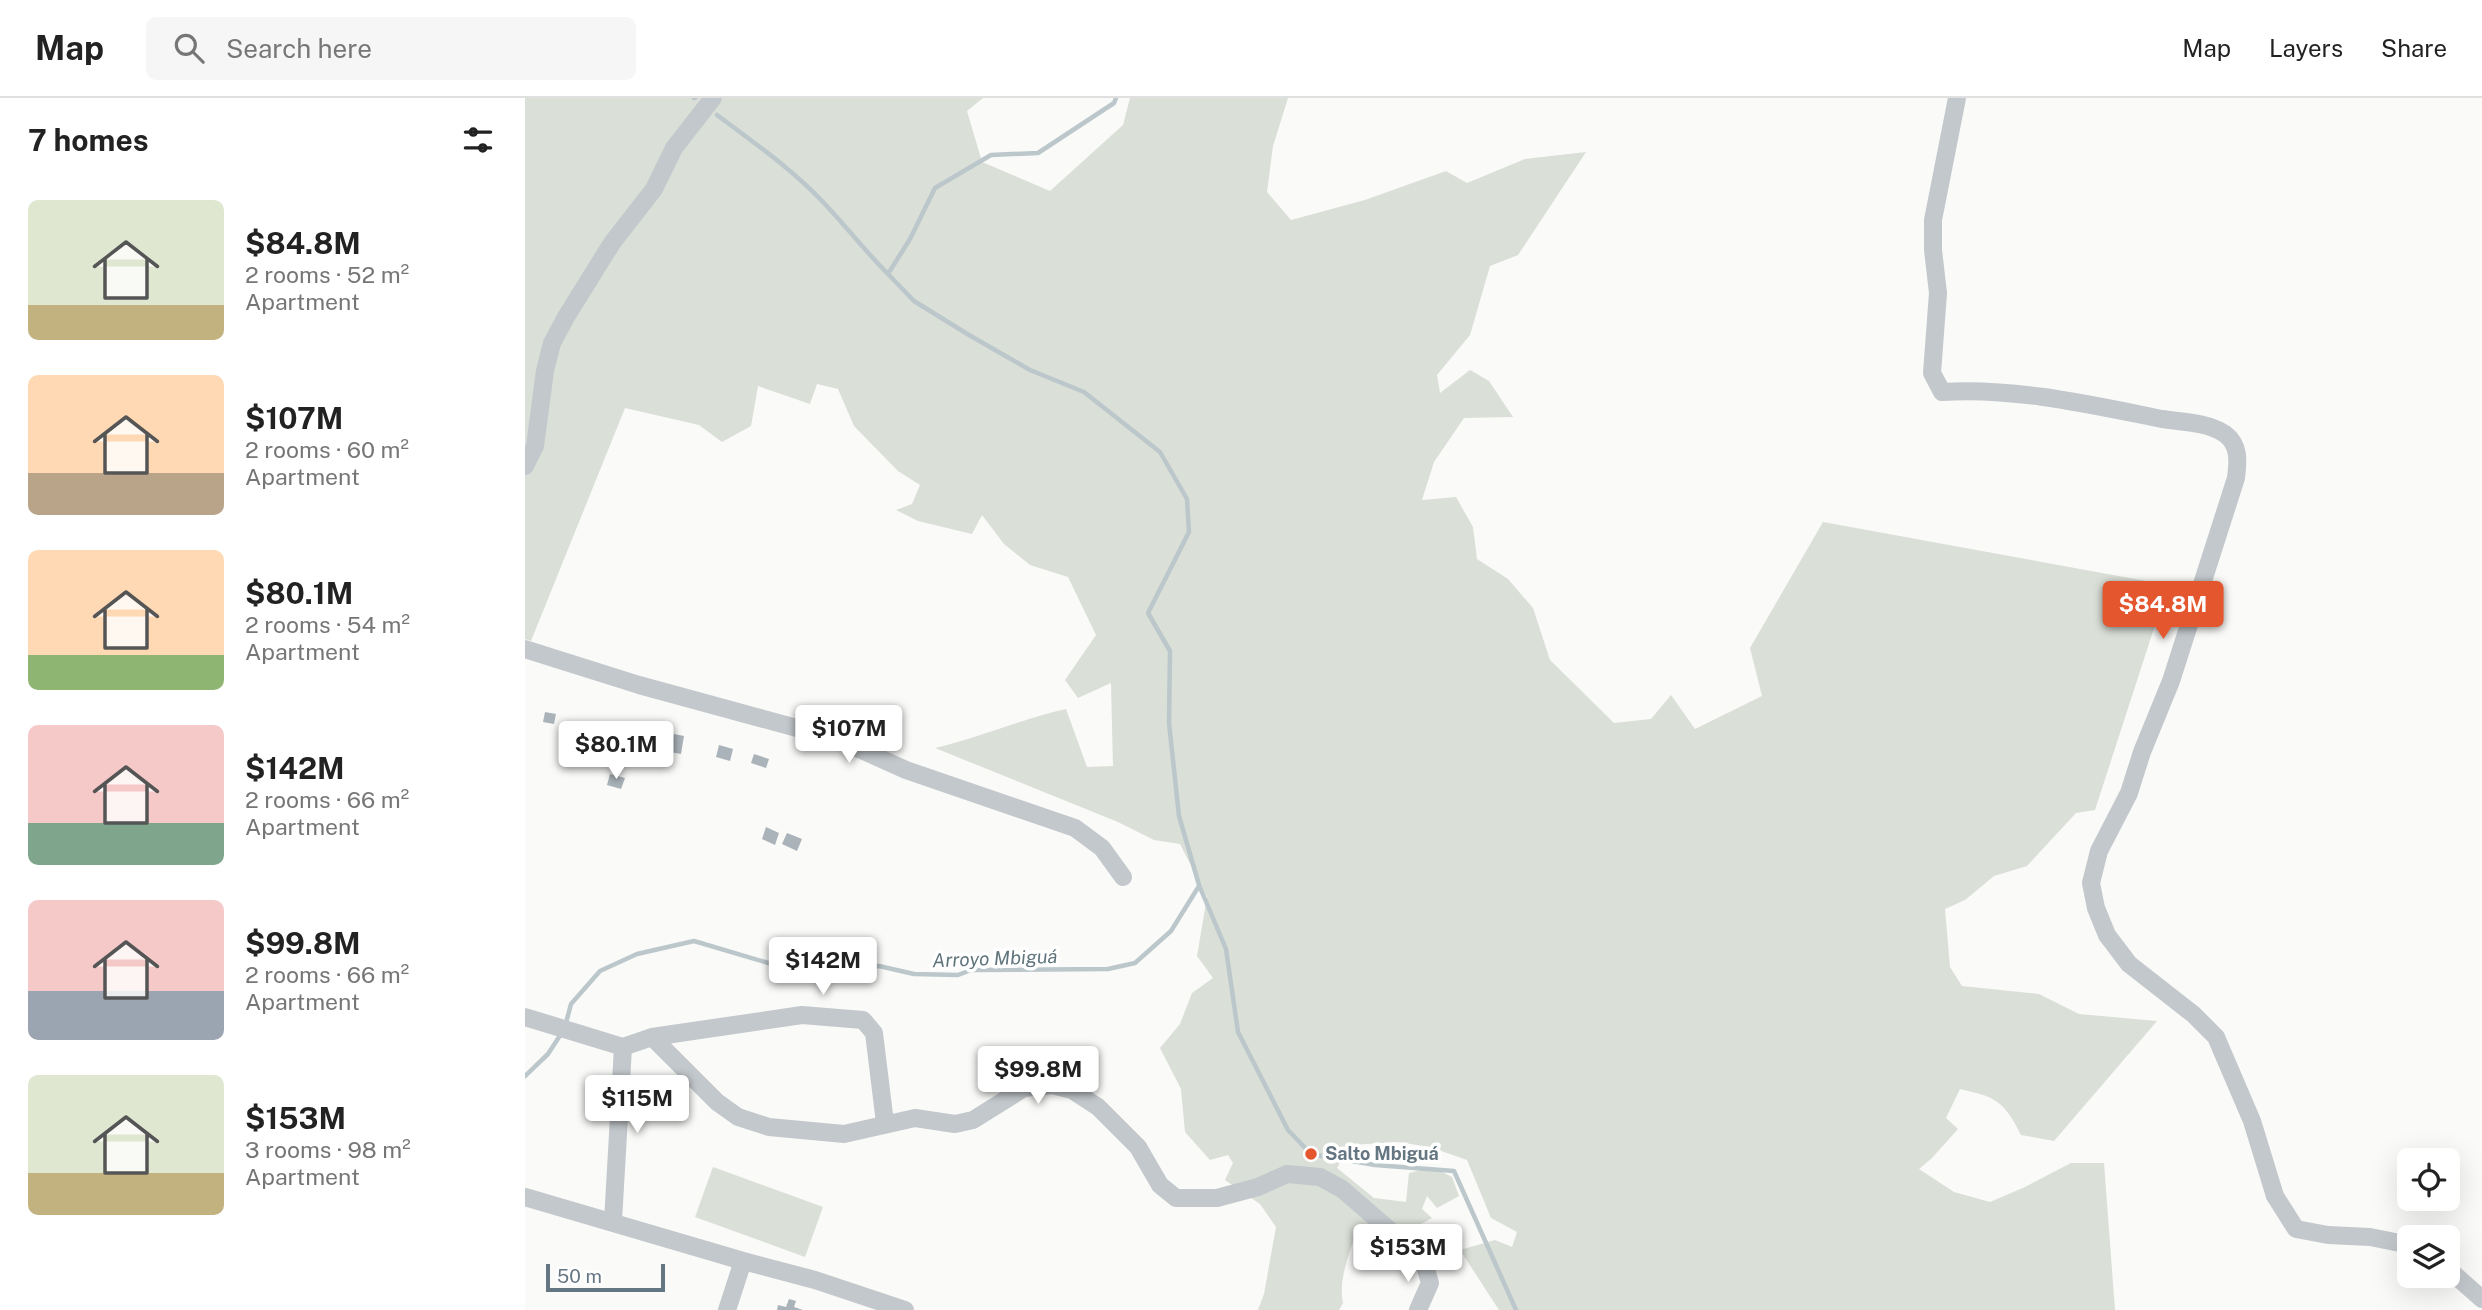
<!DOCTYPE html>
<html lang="en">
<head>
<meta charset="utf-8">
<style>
  body { margin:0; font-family:"Public Sans",sans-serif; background:#f6f6f6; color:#222; height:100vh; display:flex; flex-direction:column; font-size:26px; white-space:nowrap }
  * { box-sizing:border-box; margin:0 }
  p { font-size:23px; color:#767676 }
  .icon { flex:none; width:38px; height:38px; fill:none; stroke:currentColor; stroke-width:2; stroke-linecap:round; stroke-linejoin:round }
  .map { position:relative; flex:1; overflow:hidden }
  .panel { display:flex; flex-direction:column; background:#fff; width:525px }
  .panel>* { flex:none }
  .fabs { position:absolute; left:1872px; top:1050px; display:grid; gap:14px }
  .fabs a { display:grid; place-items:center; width:63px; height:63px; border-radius:10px; background:#fff; box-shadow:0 7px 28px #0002; font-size:35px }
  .scale { position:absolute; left:21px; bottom:18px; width:119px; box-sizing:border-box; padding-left:7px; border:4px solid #657683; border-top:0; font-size:19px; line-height:24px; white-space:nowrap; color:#657683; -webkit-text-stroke:5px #fff; paint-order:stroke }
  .price { position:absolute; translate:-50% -60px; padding:0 16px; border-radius:7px; background:#fff; color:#222; font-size:23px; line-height:46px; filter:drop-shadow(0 2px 4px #0008) }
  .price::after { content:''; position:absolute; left:50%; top:42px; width:21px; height:16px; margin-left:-10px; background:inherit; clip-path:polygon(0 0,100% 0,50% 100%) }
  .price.active { background:#e4572e; color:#fff }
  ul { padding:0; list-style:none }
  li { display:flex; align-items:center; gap:21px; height:175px; padding:0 28px }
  li span { display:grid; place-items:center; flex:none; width:196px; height:140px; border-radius:10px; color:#555 }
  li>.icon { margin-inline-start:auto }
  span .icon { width:84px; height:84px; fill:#fffc; stroke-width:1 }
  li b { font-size:30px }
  h2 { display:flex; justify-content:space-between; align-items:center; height:84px; padding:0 28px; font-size:30px }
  header { display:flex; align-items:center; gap:42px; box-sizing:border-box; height:98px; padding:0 35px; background:#fff; border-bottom:2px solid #e0e0e0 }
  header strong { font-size:33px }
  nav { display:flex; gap:38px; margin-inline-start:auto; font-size:24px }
  .search { width:490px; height:63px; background:#f6f6f6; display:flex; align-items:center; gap:18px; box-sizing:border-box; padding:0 24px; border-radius:10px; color:#767676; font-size:26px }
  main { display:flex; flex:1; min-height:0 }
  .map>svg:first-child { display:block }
</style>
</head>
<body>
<header>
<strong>Map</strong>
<div class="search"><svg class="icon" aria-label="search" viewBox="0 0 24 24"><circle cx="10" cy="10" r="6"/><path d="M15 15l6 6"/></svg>Search here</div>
<nav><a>Map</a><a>Layers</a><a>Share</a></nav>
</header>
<main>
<section class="panel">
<h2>7 homes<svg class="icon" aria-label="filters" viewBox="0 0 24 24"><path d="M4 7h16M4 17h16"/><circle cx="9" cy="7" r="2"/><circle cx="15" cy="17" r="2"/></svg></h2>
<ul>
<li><span style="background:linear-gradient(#dfe7d0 75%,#c2b280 0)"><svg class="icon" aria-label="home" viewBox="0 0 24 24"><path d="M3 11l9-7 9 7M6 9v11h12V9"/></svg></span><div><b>$84.8M</b><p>2 rooms · 52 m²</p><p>Apartment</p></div></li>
<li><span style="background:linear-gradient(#ffd9b3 70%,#b9a48a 0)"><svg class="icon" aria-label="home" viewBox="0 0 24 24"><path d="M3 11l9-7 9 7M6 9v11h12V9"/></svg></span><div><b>$107M</b><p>2 rooms · 60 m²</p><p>Apartment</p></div></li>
<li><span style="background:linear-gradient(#ffd9b3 75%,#8fb573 0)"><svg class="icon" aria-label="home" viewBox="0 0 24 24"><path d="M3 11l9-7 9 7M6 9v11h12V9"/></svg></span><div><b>$80.1M</b><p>2 rooms · 54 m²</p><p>Apartment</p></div></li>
<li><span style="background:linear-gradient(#f6c9c9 70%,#7fa58c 0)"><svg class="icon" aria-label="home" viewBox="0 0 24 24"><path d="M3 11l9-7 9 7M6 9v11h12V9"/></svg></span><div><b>$142M</b><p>2 rooms · 66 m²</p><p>Apartment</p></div></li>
<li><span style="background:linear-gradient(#f6c9c9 65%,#9aa5b1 0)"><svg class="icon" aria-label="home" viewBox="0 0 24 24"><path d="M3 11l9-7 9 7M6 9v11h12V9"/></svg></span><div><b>$99.8M</b><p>2 rooms · 66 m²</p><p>Apartment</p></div></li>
<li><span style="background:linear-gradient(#dfe7d0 70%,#c2b280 0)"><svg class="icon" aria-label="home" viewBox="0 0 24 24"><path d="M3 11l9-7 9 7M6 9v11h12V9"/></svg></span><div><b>$153M</b><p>3 rooms · 98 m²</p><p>Apartment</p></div></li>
</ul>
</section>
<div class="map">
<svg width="1957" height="1212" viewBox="0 0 1957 1212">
  <rect width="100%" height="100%" fill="#fafaf8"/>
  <!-- green -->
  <path fill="#dadfd7" d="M0,0H458L442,13L457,64L525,93L598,27L605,0H763L748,48L742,94L766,122L840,102L921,73L942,85L1000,61L1061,54L993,157L965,168L945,237L912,277L915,295L945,272L964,283L988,319L939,320L909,364L897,402L931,399L948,429L952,461L983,481L1008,510L1025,562L1089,625L1126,621L1146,597L1170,631L1237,598L1225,550L1298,424L1643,487L1570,712L1551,715L1502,768L1469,778L1440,802L1420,811L1425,869L1437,888L1514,896L1554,916L1632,923L1529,1043L1496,1037C1479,1003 1471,999 1435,991L1421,1020L1433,1031L1407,1060L1394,1071L1429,1094L1465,1104L1500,1089L1546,1065H1579L1590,1212H974L935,1152L970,1142L987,1149L992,1134L966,1120L942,1062L905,1049L873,1044L826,1047L812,1070L849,1100L881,1104L884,1075L907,1069L927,1079L934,1098L912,1110L902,1098L897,1111L907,1120L883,1133L868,1134L859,1146L849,1134L831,1135C824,1157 813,1182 818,1205L814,1212H733L739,1196L751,1129L735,1106L700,1082L708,1065L703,1057L685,1062L660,1034L656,991L635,950L655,926L667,895L688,880L672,858L682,799L655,746L629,742L593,724L410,650C454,640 496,621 541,611L562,669L588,668L586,585L553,600L540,582L571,537L543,479L505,467L479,446L457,417L447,436L393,423L371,412L387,406L395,387L373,373L329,328L313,291L292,286L285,306L233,288L226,328L197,344L174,327L100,310L6,543L0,541Z
    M188,1069L298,1109L280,1159L170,1119Z"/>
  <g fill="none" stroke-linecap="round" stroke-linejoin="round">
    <!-- stream -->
    <path stroke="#bbc7cb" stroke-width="4.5" d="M169,0H170
      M591,0L589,5L513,55L466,57L410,90L385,141L363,176L389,203L444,237L505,272L559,294L635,354L662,401L664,434L623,515L645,553L644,625L654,718L674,787L701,851L713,934L763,1032L786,1056L850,1067L929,1073L991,1212
      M192,17C228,44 267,71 297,103C320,127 340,153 363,176
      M41,925L46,906L75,873L112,856L169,843L260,870L354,868L389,876L433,877L446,872L583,871L610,865L646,833L674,788
      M0,978L23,956L36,936"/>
  </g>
  <!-- building -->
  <path fill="#aab3b9" d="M20,614L31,616L29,626L18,624Z
    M149,636L159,638L156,656L145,654Z
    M194,647L208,651L205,663L191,659Z
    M229,656L244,661L241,670L226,665Z
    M85,676L100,680L96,691L82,687Z
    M241,729L254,735L250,747L237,741Z
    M262,735L277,741L272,753L257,746Z
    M264,1201L271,1203L269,1209L278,1212H252L253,1207L261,1209Z"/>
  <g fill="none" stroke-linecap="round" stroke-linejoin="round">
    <!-- minor -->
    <path stroke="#c3c8cc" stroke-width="18" d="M1432,0L1408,122V152L1413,195L1407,275L1417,294C1489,289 1567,307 1637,321C1657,324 1682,324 1700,336C1715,347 1713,364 1711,380L1646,583L1617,654L1604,695L1574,753L1566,785L1571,810L1582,837L1604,866L1668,916L1691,939L1727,1023L1750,1098L1771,1131L1803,1137L1845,1139L1885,1147
      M0,368L10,348L20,273L27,245L41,219L87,145L129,91L149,50L188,0
      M0,551L114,587L312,641L381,672L550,730L577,750L598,779
      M0,919L98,949
      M127,939L277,917L338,922L349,935L360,1025
      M98,949L127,939L192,1004L213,1019L244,1029L319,1036L390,1020L430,1026L448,1022L499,990L527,987L547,992L573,1009L613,1049L635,1087L651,1100H692L733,1089L762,1076L795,1079L817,1091L898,1161L905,1185L893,1212
      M0,1099L218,1163L290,1182L380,1212
      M88,1123L98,949
      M1923,1171L1957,1201
      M202,1212L218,1163"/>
  </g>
  <!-- markers -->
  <circle fill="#e4572e" stroke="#fff" stroke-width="2.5" cx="786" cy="1056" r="7"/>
  <g text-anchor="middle" stroke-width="7" stroke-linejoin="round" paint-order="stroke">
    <!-- poi labels -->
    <g font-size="18" font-weight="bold" fill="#657683" stroke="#fff" text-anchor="start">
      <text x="800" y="1062">Salto Mbiguá</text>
    </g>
    <!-- water labels -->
    <g font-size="19" font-style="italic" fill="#60757c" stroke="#fff">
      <text transform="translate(470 860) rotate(-2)" y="7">Arroyo Mbiguá</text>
    </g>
  </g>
</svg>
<div class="fabs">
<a><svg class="icon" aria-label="locate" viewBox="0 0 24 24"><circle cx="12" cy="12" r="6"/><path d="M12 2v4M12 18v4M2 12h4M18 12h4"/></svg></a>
<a><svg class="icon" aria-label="layers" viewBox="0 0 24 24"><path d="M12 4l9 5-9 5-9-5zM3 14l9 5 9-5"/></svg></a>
</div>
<div class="scale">50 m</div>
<b class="price active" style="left:1638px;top:543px">$84.8M</b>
<b class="price" style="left:324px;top:667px">$107M</b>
<b class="price" style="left:91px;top:683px">$80.1M</b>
<b class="price" style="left:298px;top:899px">$142M</b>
<b class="price" style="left:513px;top:1008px">$99.8M</b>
<b class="price" style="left:112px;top:1037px">$115M</b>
<b class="price" style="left:883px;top:1186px">$153M</b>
</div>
</main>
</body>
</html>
